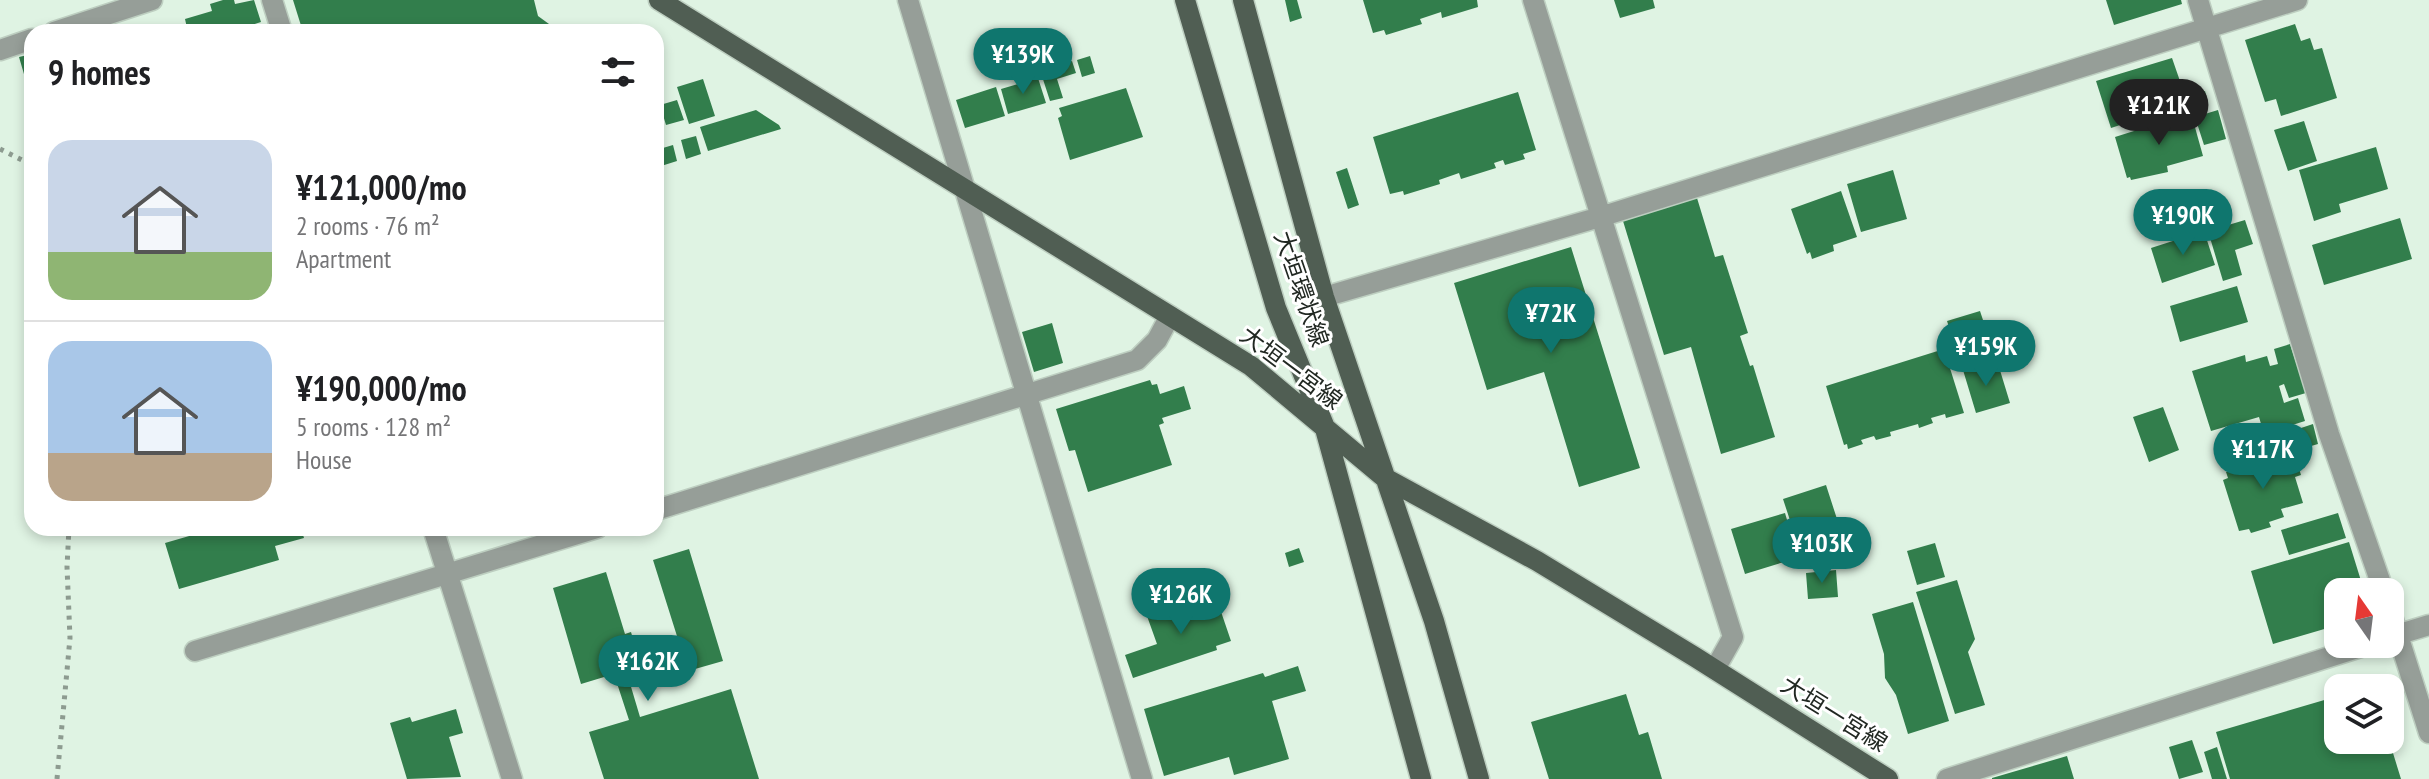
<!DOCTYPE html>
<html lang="en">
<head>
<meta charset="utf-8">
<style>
  body { margin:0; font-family:"PT Sans Narrow","Noto Sans JP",sans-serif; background:#f2f2f2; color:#202124; height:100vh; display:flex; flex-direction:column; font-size:30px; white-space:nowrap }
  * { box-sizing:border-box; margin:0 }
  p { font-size:26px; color:#757577 }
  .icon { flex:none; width:44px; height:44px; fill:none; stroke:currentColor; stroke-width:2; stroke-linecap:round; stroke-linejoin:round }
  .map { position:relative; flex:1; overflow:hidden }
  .drawer { position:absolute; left:24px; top:24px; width:640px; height:512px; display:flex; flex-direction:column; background:#fff; border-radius:24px; box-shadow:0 4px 12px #0003 }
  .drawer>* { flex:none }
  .needle { width:52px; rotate:346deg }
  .controls { position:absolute; left:2324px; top:578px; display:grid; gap:16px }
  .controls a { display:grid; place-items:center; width:80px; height:80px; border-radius:16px; background:#fff; box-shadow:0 4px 12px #0003; font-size:40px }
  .price { position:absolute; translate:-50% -68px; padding:0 18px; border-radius:28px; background:#0f766e; color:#fff; font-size:26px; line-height:52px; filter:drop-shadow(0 2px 4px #0008) }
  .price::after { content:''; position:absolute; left:50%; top:48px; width:24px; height:18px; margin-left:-12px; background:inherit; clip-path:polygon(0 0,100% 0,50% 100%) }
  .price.on { background:#222; color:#fff }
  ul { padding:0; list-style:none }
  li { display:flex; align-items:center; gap:24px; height:200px; padding:0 24px }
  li+li { border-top:2px solid #e0e0e0 }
  li span { display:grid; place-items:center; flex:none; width:224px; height:160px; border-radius:24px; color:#555 }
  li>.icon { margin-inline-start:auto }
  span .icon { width:96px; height:96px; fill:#fffc; stroke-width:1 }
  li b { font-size:34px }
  h2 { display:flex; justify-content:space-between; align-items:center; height:96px; padding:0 24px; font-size:34px }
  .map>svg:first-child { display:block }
</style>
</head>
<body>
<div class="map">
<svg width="2429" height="779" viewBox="0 0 2429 779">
  <rect width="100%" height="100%" fill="#dff3e3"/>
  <!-- building -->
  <path fill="#327e4c" d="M223,0H234L235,4L254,0L261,22L252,25L254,32H176L187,28L185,19L212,11L210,4Z
    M293,0H534L538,16L560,32H303Z
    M1285,0H1297L1302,18L1290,22Z
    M1363,0H1477L1478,7L1442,18L1441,12L1420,19L1422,24L1386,35L1384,30L1373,33Z
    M1614,0H1653L1655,8L1620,18Z
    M2106,0H2181L2182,4L2114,25Z
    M2295,24L2301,41L2310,38L2314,50L2322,48L2337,98L2281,116L2276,99L2265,102L2245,40Z
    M32,54V82L26,81L19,57Z
    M1090,56L1095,73L1082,77L1077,60Z
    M2172,58L2181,84L2174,87L2178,99L2205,91L2208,103L2182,111L2181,105L2111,128L2096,81Z
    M1072,61L1076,73L1057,79L1063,98L1050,101L1040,70Z
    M1038,78L1046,103L1008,114L1001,89Z
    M703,79L715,116L689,124L677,87Z
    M996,87L1005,116L965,128L956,100Z
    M1126,88L1143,137L1070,160L1058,118L1062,116L1059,108Z
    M1518,92L1536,150L1523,154L1525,159L1505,165L1503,160L1494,163L1496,168L1461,179L1459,173L1439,180L1440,184L1404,195L1403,191L1390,194L1373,137Z
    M677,100L684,120L666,125L660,105Z
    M756,110L779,125L781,129L708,151L700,127Z
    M2218,110L2226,139L2204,145L2195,117Z
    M2191,113L2203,156L2167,166L2168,172L2131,180L2130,177L2127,178L2115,137Z
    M2304,121L2317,161L2288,171L2274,130Z
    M696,136L701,154L686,159L681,140Z
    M673,145L677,161L658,167L656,150Z
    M2376,147L2388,189L2339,204L2341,212L2314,221L2299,170Z
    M1347,168L1359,205L1348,209L1336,172Z
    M1893,170L1907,219L1861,232L1847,184Z
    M1841,191L1857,237L1833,245L1834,251L1812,259L1810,252L1807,254L1791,209Z
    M1697,198L1715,257L1723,255L1748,333L1740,336L1750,366L1753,365L1775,437L1721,454L1691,347L1664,355L1623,221Z
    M2400,218L2412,259L2324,285L2312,245Z
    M2245,220L2253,244L2235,250L2242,275L2223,281L2208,231Z
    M2204,231L2215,265L2162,283L2151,248Z
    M1571,247L1640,468L1579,487L1544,372L1487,390L1454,283Z
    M2237,286L2248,322L2180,342L2170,306Z
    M1980,311L1992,347L1983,350L1985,356L1961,363L1947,321Z
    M1052,323L1063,363L1034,372L1022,332Z
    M2290,344L2306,393L2289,398L2284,384L2279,386L2284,403L2298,398L2305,421L2264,434L2259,417L2211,431L2192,371L2245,355L2246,362L2267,356L2270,366L2278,364L2274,349Z
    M1944,349L1964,413L1946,418L1945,414L1931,418L1933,423L1919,428L1918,424L1890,432L1891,436L1876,440L1874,436L1861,440L1863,444L1848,449L1847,444L1844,445L1826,386Z
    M1988,363L1991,370L1999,367L2010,403L1976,413L1963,370Z
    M1150,380L1152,385L1157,384L1160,394L1184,386L1191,409L1162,418L1164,423L1159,425L1172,465L1088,492L1075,450L1069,451L1056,409Z
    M2163,407L2179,450L2149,462L2133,417Z
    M2313,424L2318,444L2294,451L2289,432Z
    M2293,449L2301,475L2295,477L2303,503L2281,509L2284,517L2269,522L2271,527L2251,533L2249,529L2239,531L2223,480L2228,478L2226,472Z
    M1826,485L1837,519L1830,521L1839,548L1803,560L1783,499Z
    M1785,513L1796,551L1784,554L1787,561L1745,574L1731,529Z
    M2338,513L2346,538L2289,555L2281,530Z
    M201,528H301L304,538L275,546L279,560L179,589L165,543L203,532Z
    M2349,542L2362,584L2346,592H2338V625L2273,644L2251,571Z
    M1935,543L1945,577L1917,585L1907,551Z
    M1299,548L1304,562L1289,567L1285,553Z
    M689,549L723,661L688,671L653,560Z
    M1836,570L1838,597L1808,599L1806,573Z
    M606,572L625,634L631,632L641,666L626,670L640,717L731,689L759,779H604L589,732L629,720L614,674L581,684L553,588Z
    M1957,580L1975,639L1968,652L1985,705L1955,714L1916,592Z
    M1215,594L1231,641L1216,646L1217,650L1133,678L1125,655L1157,644L1147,616Z
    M1913,602L1949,721L1908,734L1896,695L1885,678L1884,654L1872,614Z
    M1298,666L1306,691L1272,701L1289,759L1234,775L1229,757L1164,776L1144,709L1263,673L1265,677Z
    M1626,694L1639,735L1648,732L1662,779H1549L1531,722Z
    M2338,696V740H2389L2401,779H2230L2216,732Z
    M456,709L463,733L449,737L461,777L407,779L390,723L410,717L412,722Z
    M2192,740L2203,772L2179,779L2169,747Z
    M2217,747L2227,779H2212L2204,752Z
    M2067,756L2074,779H1992V778Z"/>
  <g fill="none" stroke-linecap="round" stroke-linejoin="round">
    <defs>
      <path id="street" d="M272,0L282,32
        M908,0L1142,779
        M1533,0L1733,637L1715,669
        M2198,0L2329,434L2384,592
        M54,32L152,0
        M0,50L32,39
        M1324,297L1600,217L2297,0
        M656,510L1137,360L1157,340L1170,316
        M433,528L512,779
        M2390,610L2429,733
        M2390,637L2429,625
        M195,651L597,528
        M1947,779L2370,644"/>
      <path id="primary" d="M659,0L1251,366L1385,478L1537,561L1695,657L1888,779
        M1185,0L1276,308L1324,425L1421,779
        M1243,0L1324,297L1434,621L1479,779"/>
    </defs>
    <!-- street casing -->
    <use href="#street" stroke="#bdcec0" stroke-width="23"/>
    <!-- primary casing -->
    <use href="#primary" stroke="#bdcec0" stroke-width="23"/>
    <!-- path -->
    <path stroke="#8d9b90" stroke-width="5" stroke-dasharray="4 6" stroke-linecap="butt" d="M0,149L26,162L32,170
      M57,779L70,638L67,567L69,528"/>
    <!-- street -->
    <use href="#street" stroke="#969e98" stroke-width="20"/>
    <!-- primary -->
    <use href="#primary" stroke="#505e53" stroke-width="20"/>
  </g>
  <g text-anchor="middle" stroke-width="6" stroke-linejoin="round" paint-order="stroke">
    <!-- street labels -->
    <g font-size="24" fill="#212822" stroke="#fff">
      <text transform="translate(1301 289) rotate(71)" y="8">大垣環状線</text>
      <text transform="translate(1291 368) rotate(37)" y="8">大垣一宮線</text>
      <text transform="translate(1834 714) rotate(32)" y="8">大垣一宮線</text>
    </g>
  </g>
</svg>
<div class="controls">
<a><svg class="needle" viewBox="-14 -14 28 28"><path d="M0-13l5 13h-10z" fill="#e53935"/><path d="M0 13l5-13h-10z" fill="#757577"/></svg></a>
<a><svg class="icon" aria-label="layers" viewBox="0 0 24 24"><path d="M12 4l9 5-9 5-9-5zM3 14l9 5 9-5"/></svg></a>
</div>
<b class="price" style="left:1023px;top:96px">¥139K</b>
<b class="price on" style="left:2159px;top:147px">¥121K</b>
<b class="price" style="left:2183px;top:257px">¥190K</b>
<b class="price" style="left:1551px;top:355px">¥72K</b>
<b class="price" style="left:1986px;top:388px">¥159K</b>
<b class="price" style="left:2263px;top:491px">¥117K</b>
<b class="price" style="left:1822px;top:585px">¥103K</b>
<b class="price" style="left:1181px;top:636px">¥126K</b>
<b class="price" style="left:648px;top:703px">¥162K</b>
<section class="drawer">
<h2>9 homes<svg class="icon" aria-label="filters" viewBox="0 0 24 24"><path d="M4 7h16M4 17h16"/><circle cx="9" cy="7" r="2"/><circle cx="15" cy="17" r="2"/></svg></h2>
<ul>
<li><span style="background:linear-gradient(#c9d6e8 70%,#8fb573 0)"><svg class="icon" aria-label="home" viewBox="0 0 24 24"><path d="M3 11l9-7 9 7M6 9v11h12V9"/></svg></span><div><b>¥121,000/mo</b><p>2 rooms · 76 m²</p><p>Apartment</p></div></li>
<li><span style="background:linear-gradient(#a9c7e8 70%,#b9a48a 0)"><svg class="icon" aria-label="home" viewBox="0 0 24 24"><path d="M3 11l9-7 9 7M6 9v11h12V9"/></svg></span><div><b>¥190,000/mo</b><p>5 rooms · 128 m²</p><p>House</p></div></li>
</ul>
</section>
</div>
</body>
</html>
